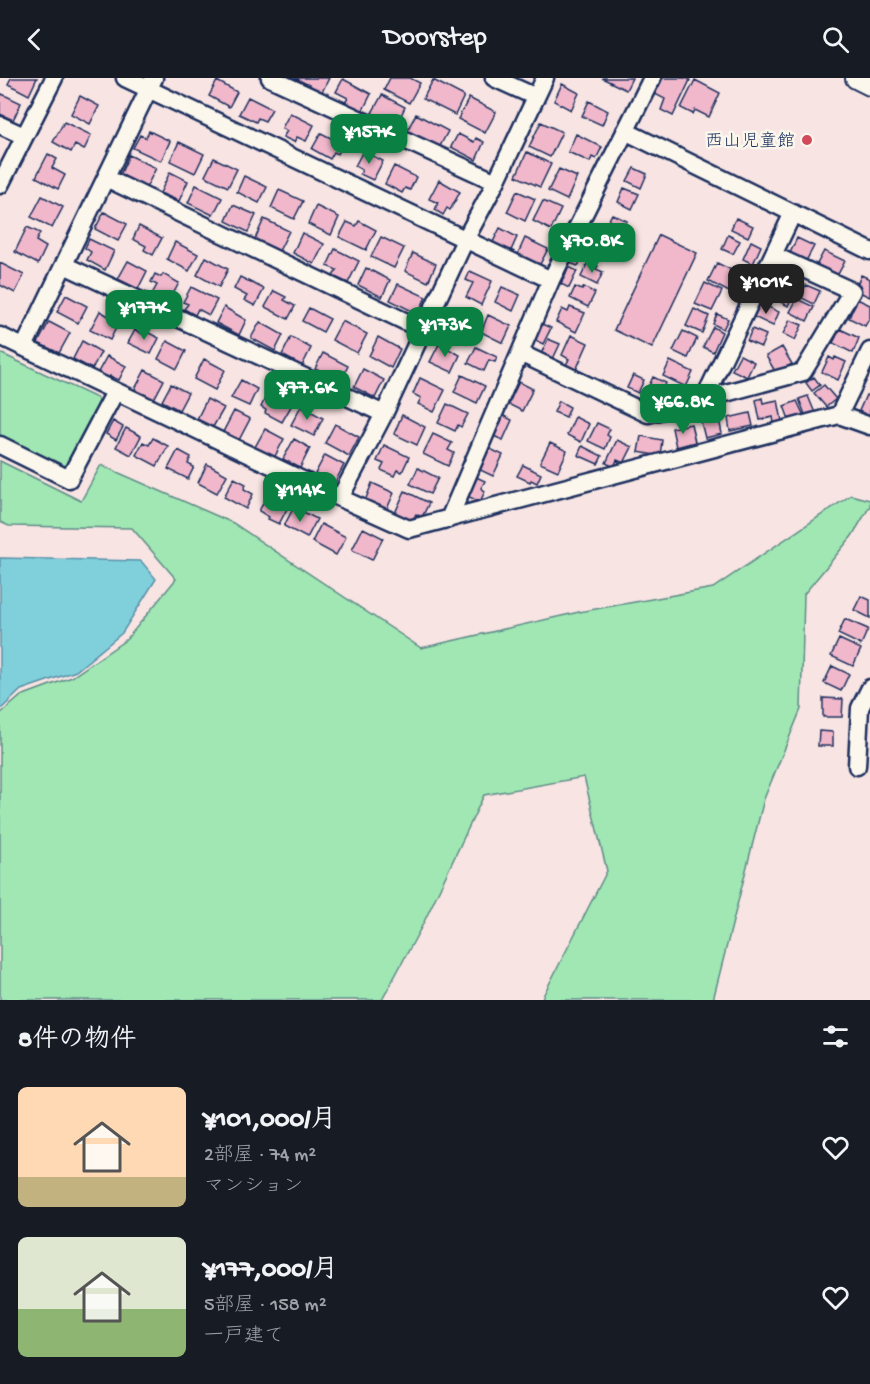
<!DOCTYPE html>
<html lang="ja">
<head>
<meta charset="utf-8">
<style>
  body { margin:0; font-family:"Gochi Hand","Klee One",sans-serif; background:#242831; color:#f1f3f6; height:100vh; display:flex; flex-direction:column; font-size:22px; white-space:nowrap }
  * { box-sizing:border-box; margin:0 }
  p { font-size:20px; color:#9ea1a6 }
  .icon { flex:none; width:33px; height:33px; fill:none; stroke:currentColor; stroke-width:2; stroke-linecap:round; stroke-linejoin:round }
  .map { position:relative; height:922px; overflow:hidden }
  .details { display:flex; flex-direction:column; background:#171b24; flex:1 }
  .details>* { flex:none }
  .price { position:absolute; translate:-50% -51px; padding:0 14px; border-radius:12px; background:#0b8043; color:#fff; font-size:20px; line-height:39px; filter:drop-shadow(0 2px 3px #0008) }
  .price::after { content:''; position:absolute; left:50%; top:36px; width:18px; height:14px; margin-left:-9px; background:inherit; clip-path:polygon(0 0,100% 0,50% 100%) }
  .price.selected { background:#222; color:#fff }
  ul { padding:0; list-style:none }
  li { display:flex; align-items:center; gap:18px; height:150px; padding:0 18px }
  li span { display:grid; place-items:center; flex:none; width:168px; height:120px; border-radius:9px; color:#555 }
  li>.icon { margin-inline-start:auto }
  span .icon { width:72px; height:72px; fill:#fffc; stroke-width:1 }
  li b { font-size:26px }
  h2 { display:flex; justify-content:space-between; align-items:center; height:72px; padding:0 18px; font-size:26px }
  header { display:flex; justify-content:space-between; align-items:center; height:78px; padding:0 18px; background:#171b24; font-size:27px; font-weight:600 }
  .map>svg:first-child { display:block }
</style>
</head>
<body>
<header><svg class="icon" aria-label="back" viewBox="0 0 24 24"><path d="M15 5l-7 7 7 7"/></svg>Doorstep<svg class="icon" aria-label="search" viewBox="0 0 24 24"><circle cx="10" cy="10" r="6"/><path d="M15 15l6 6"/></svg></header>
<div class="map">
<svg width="870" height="922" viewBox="0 0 870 922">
  <rect width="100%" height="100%" fill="#f8e4e2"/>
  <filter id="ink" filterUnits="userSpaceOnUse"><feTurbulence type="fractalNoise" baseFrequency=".0167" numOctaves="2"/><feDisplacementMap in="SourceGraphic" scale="12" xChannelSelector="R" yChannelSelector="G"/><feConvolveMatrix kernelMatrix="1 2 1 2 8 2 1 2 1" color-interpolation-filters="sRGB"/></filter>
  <g filter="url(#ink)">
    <!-- green -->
    <path fill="#a0e7b3" stroke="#5e8b88" stroke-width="1.5" d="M0,275L97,320L100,328L71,387L59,392L0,361Z
      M0,383L81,423L101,387L233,445L421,570L579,534L713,510L851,417L870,422V428L852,458L804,516L801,631L764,721L713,922H541L607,793L584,699L484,717L423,846L382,922H0V636L21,618L72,599L127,561L176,501L132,450L9,448L0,444Z"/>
    <!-- water -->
    <path fill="#80d0db" stroke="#5890a9" stroke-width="1.5" d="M0,480L141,483L156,501L122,555L76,593L21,612L0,632Z"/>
    <!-- building -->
    <path fill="#f1b8cb" stroke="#1b2f5e" stroke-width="1.5" d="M11,0H37L29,17L8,6Z
      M295,0H329L322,14Z
      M390,0H410L420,5L409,25L384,12Z
      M602,0H632L626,12Z
      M663,0H686L690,2L673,38L661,32L665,21L655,16Z
      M343,1L371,16L362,34L345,25L348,20L336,14Z
      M433,2L464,18L455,37L423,21Z
      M695,2L720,15L709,39L695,32L693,36L681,30Z
      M217,3L237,14L229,29L209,18Z
      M562,6L579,15L571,32L554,23Z
      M2,16L21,25L13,42L0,36V19Z
      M382,17L405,29L396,48L372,35Z
      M80,18L99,28L90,46L71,36Z
      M248,19L272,31L265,43L258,40L256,44L239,36Z
      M469,20L496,34L485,55L458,41Z
      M589,23L608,33L602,47L582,38Z
      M290,35L314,47L306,63L297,59L294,64L283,59L287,53L282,50Z
      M416,36L448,53L439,70L407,53Z
      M64,44L91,57L84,72L75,67L71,74L53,64Z
      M541,44L562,54L550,79L529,69Z
      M149,53L170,63L161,83L133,70L140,57L146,60Z
      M321,55L343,66L338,76L334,74L330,81L312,71Z
      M458,56L474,64L476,60L484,64L476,82L451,69Z
      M576,56L602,69L596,81L592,79L590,84L568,74Z
      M179,64L204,76L195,95L170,83Z
      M363,73L383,83L373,102L360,96L362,92L355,88Z
      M527,74L551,86L540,109L516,98Z
      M48,76L57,81L52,90L65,97L58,111L36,99Z
      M129,77L156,90L146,110L120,97Z
      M214,80L237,91L228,109L205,98Z
      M394,88L416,99L410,112L405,110L402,115L385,106Z
      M634,90L647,96L641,110L627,103Z
      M559,91L577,99L567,122L548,113Z
      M170,94L188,103L179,123L160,115Z
      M244,98L267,109L259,125L237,114Z
      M439,102L460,114L450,132L447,130L443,137L435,132L438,125L429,121Z
      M196,107L222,120L213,137L188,125Z
      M624,110L639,116L632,131L618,124Z
      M279,112L303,123L294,141L271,130Z
      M517,113L535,121L525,143L507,134Z
      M42,118L63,129L52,150L31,139Z
      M543,123L561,131L551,152L533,143Z
      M233,127L256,137L248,154L226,143Z
      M316,128L339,139L331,157L308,146Z
      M104,134L127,146L118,163L95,151Z
      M612,136L627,143L620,159L604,151Z
      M736,140L753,148L748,159L731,151Z
      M264,141L289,153L279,173L255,161Z
      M359,143L376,152L366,172L339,159L347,144L356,148Z
      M139,148L162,160L153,177L144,172L146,168L133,161Z
      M27,149L40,155L36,163L46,169L38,186L15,174Z
      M500,150L517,159L509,177L491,168Z
      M302,155L324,166L314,186L293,175Z
      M659,157L697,175L652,270L614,252Z
      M728,157L740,163L733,176L722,171Z
      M381,159L404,170L394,190L371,179Z
      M604,159L615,165L609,178L602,174L600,178L593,174L599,161L602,162Z
      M525,160L548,171L539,188L516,180Z
      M797,160L814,168L806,183L790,175Z
      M89,161L114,173L105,192L87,182L91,174L85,170Z
      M751,163L761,168L753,186L743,181Z
      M175,164L198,176L189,193L167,181Z
      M579,166L587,170L578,188L570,185Z
      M335,171L359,183L348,205L333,198L337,192L327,188Z
      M824,173L845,183L837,198L816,188Z
      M413,175L436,186L428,204L405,193Z
      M206,179L228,191L219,209L197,197Z
      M128,183L147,193L138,211L118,201Z
      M588,184L598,188L596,191L603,194L597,207L581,199Z
      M0,185L24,197L15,215L0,207Z
      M717,185L738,195L729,214L708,203Z
      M569,189L577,193L569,210L561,206Z
      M366,190L390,202L382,219L358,207Z
      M470,193L492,203L481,227L466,219L473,205L466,202Z
      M155,196L161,199L163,196L179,205L168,225L152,216L157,207L151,204Z
      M861,197L870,201V219L855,212Z
      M240,199L264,211L255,228L244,222L247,218L234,211Z
      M705,205L722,213L712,233L695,226Z
      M398,206L426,219L418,236L390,222Z
      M806,207L820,213L814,226L800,219Z
      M191,209L217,222L209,237L198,231L195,237L184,231L188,226L183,224Z
      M502,209L520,217L513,233L495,224Z
      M575,209L582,212L584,209L595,215L588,229L570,220Z
      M780,210L793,217L788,228L775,221Z
      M274,213L286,219L284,222L295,228L288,241L265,229Z
      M66,217L87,228L78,245L57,234Z
      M797,221L814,229L807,243L790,234Z
      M857,221L870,227V239L865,248L849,240Z
      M760,225L779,234L773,248L754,239Z
      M224,229L246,242L239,257L216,245Z
      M570,229L585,235L576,254L556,244L562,231L568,234Z
      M309,230L330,241L323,254L302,243Z
      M694,231L709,238L702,255L686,248Z
      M100,233L119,244L110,262L90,252Z
      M453,235L476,246L467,265L444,254Z
      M717,236L728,241L723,251L713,246Z
      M488,237L511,248L503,265L481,254Z
      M790,242L802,247L795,262L783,256Z
      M342,243L367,256L357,275L332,262Z
      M49,244L70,255L59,275L38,265Z
      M260,244L283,257L275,273L251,260Z
      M542,246L551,250L543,266L535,262Z
      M713,249L722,254L713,274L703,269Z
      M752,251L766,257L761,269L747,263Z
      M840,251L859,260L853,275L833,265Z
      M135,252L143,256L145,253L159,260L151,276L128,265Z
      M683,253L697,260L688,280L673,273Z
      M571,257L588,265L576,292L566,287L569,281L562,277Z
      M291,259L311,270L302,288L282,277Z
      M378,259L400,271L391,290L369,278Z
      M548,261L560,266L552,283L540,278Z
      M82,263L101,274L92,291L73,281Z
      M167,263L186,273L177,291L158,281Z
      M439,266L460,277L452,294L430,284Z
      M476,269L497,279L495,284L489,282L484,293L468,285Z
      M782,269L792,286L776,295L766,278Z
      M323,275L348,288L340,304L332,300L331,302L321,296L322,294L315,291Z
      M740,277L754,284L747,299L732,292Z
      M107,278L126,288L119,302L110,298L108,302L97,296Z
      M829,279L834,282L835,279L846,284L838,302L822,294Z
      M204,281L225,292L215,312L194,301Z
      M670,283L693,294L686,309L663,298Z
      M363,291L384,302L375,320L354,309Z
      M145,292L164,302L153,323L134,313Z
      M462,297L485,308L477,325L454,314Z
      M633,297L644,302L638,315L627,310Z
      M653,299L666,305L657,325L644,319Z
      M814,299L820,307L812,313L806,305Z
      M420,300L445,312L434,334L418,326L421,320L413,316Z
      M241,302L257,311L249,328L231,320Z
      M519,304L533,311L522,333L508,326Z
      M171,306L188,315L179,332L162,323Z
      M824,307L836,321L826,329L814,315Z
      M270,310L284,317L283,319L293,325L282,344L265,335L266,332L261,329Z
      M866,317L870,319V339L859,333Z
      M808,318L815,335L806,339L799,321Z
      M762,320L763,325L778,322L782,343L774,345L773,339L760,342L756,322Z
      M207,321L224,330L213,349L197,341Z
      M559,323L570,329L566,339L554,334Z
      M797,323L804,338L790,344L784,328Z
      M447,326L468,336L461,349L458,347L455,353L438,345Z
      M301,328L323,340L314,358L291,347Z
      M234,333L250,341L239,362L223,354Z
      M750,335L753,348L730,353L728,340Z
      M500,336L512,342L503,362L491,357Z
      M402,337L425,349L417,367L394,356Z
      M575,339L589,346L581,364L567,357Z
      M719,341L722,356L705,360L701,344Z
      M113,343L123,349L116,362L106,356Z
      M597,345L610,351L607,357L610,359L605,371L588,363Z
      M335,346L359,359L349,378L325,365Z
      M691,346L695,364L676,369L672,350Z
      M126,350L141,358L131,377L116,369Z
      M265,351L284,361L274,380L255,369Z
      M433,356L452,365L448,372L454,375L448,388L423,376Z
      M641,358L662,362L660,378L638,374Z
      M153,360L168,368L157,388L136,377L143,364L149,367Z
      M294,361L310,370L300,390L283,381Z
      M617,362L632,369L624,385L617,382L614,389L606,385Z
      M550,365L567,373L558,393L540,385Z
      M384,367L409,379L402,394L397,392L394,398L381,392L384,386L377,383Z
      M582,368L602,378L598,386L578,377Z
      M486,369L503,377L493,398L476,390Z
      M178,372L191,379L188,386L194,389L188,401L168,391Z
      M325,377L344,387L334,406L315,396Z
      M207,386L227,397L217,415L198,405Z
      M523,387L541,396L537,405L531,402L530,404L517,398Z
      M418,390L438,400L430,416L410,406Z
      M472,397L485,403L481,410L485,413L480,424L463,416Z
      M234,400L246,406L244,411L253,416L246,431L224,419Z
      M372,405L394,415L386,433L365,423Z
      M405,413L429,425L422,439L416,436L412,443L395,435Z
      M267,418L277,423L279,420L290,425L279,446L268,441L269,439L259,433Z
      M294,429L317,441L307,460L284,448Z
      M321,446L346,459L336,477L312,464Z
      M363,450L383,460L372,482L352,472Z
      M861,518L870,522V540L854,532Z
      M845,541L868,551L861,567L838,556Z
      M839,561L861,571L853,588L831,578Z
      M832,588L849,596L841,613L824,605Z
      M823,620L843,621L842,639H823Z
      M819,653L833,654V668H818Z"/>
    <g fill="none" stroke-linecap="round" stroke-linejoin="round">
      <defs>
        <path id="minor" d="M125,0L551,202
          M270,0L496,104
          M494,0L536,19
          M0,47L24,58
          M625,53L870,173
          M106,100L423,252
          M0,107L54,0
          M64,187L384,336
          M0,258L340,420L409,451L839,337L870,273
          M24,269L154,0
          M520,275L648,336L803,294L852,213L773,177
          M704,321L793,135
          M839,337L870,348
          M0,367L69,401L115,314
          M340,420L384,336L466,160L496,104L545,0
          M449,441L551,202L652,0
          M857,688L860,630L870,610"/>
        <path id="tertiary" d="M856,0L870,7"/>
      </defs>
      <!-- minor casing -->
      <use href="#minor" stroke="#1b2f5e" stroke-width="21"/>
      <!-- tertiary casing -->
      <use href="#tertiary" stroke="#1b2f5e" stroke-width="24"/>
      <!-- minor -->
      <use href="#minor" stroke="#fbf7ec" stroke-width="16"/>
      <!-- tertiary -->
      <use href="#tertiary" stroke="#fbf7ec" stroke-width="20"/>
    </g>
  </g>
  <!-- markers -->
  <circle fill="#d1495b" stroke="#fbf7ec" stroke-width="2" cx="807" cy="62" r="6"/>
  <g text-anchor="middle" stroke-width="5" stroke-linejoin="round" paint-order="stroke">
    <!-- poi labels -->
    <g font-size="18" fill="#1b2f5e" stroke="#fbf7ec" text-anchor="end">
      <text x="795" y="68">西山児童館</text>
    </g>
  </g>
</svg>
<b class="price" style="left:369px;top:87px">¥157K</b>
<b class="price" style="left:592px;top:196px">¥70.8K</b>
<b class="price selected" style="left:766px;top:237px">¥101K</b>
<b class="price" style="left:144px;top:263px">¥177K</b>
<b class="price" style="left:445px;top:280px">¥173K</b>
<b class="price" style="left:307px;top:343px">¥77.6K</b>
<b class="price" style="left:683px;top:357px">¥66.8K</b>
<b class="price" style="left:300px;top:445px">¥114K</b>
</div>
<section class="details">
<h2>8件の物件<svg class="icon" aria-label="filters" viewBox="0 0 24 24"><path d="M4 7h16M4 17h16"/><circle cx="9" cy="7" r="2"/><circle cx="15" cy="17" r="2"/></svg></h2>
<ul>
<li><span style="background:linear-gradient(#ffd9b3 75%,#c2b280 0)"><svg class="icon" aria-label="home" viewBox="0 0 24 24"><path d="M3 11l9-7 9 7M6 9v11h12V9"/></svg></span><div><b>¥101,000/月</b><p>2部屋 · 74 m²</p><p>マンション</p></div><svg class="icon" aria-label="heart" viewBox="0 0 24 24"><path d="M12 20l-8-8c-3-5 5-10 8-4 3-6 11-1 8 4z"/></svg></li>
<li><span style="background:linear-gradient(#dfe7d0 60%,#8fb573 0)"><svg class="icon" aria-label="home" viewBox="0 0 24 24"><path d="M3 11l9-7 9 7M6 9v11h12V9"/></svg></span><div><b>¥177,000/月</b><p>5部屋 · 158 m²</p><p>一戸建て</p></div><svg class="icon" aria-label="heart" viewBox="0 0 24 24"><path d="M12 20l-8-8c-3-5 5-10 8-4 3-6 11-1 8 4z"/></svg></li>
</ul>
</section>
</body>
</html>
